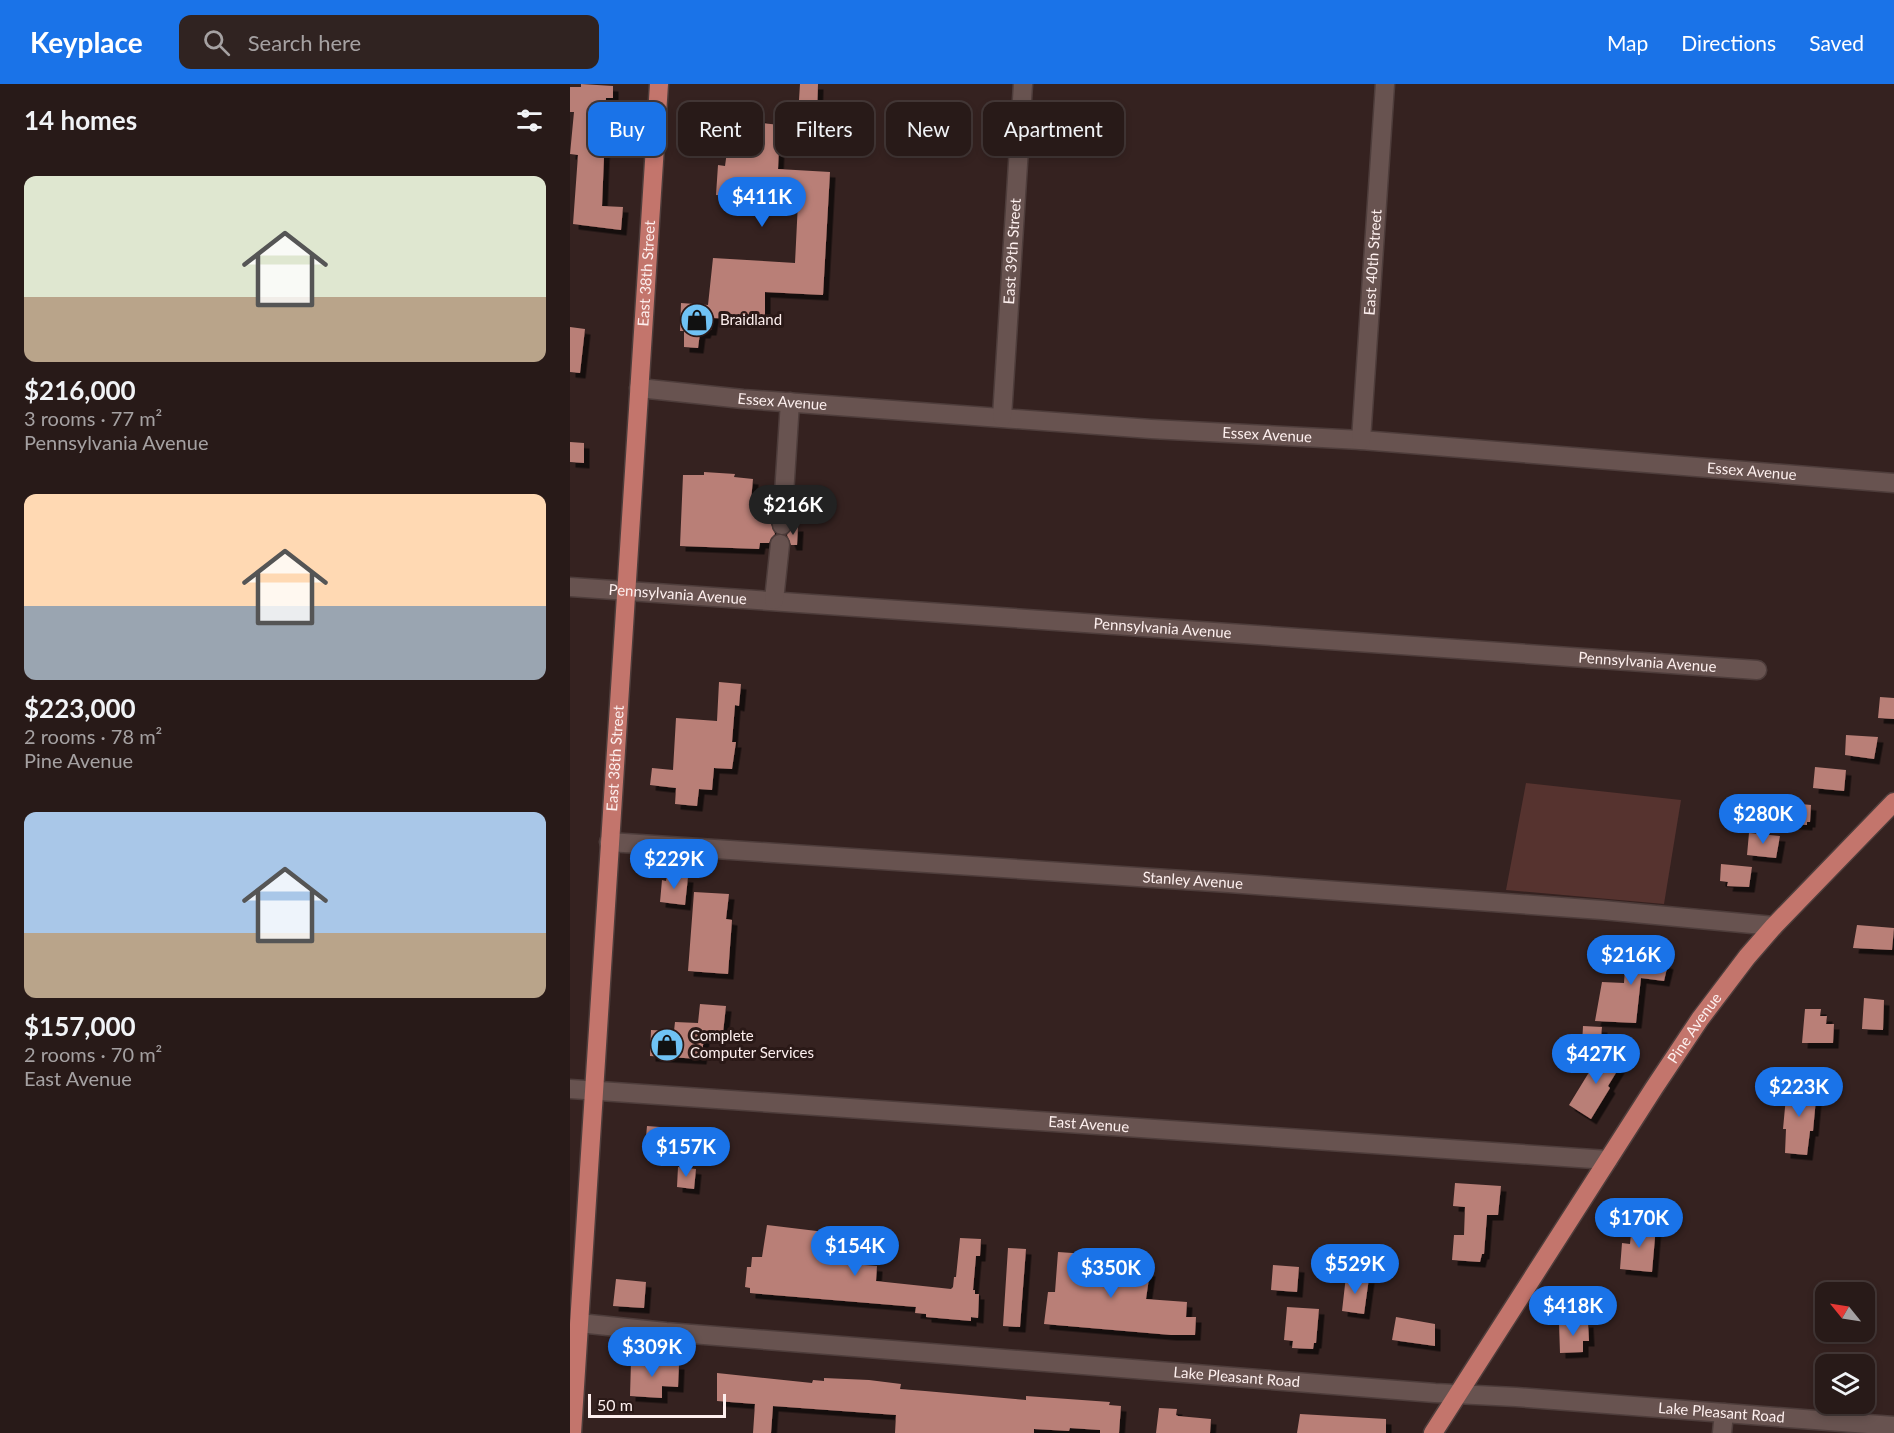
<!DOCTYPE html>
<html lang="en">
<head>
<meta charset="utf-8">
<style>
  body { margin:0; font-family:Lato,sans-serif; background:#302321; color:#f1f3f6; height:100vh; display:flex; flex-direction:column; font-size:22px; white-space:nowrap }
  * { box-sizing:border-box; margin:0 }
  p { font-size:20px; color:#a5a1a2 }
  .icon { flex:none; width:33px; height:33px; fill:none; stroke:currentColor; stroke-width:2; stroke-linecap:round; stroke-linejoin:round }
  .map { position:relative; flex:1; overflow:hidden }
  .side { display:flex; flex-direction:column; background:#281a18; width:570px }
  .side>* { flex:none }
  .top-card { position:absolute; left:18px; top:18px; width:570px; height:54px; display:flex; gap:12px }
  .needle { width:39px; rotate:300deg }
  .fabs { position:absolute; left:1245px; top:1198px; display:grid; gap:12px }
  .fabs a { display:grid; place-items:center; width:60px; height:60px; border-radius:12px; background:#281a18; box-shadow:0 3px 9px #0003,0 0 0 2px #443837; font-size:30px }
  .scale { position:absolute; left:18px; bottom:15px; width:138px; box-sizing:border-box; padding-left:6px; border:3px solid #fdefee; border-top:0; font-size:16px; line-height:21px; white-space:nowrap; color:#fdefee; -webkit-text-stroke:4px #2a1917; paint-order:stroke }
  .price { position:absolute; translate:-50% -51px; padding:0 14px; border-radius:21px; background:#1a73e8; color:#fff; font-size:20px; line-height:39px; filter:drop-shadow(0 2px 3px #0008) }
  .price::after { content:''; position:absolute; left:50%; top:36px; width:18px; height:14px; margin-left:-9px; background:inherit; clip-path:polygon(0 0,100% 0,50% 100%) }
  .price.current { background:#222; color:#fff }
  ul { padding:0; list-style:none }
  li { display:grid; align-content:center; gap:12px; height:318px; padding:0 24px }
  li span { display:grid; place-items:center; height:186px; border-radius:12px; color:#555 }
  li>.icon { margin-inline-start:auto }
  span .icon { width:108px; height:108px; fill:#fffc; stroke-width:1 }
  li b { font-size:26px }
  h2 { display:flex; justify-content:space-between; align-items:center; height:72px; padding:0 24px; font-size:26px }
  .tag { padding:0 21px; border-radius:12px; background:#281a18; box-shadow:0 3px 9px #0003,0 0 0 2px #443837; font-size:21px; line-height:54px }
  .tag.current { background:#1a73e8; color:#fff }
  header { display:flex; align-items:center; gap:36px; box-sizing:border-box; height:84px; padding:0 30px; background:#1a73e8; color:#fff }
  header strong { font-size:28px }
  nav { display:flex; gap:33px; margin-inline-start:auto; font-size:21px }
  .search { width:420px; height:54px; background:#302321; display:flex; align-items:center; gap:15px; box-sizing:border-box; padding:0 21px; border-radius:12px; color:#a5a1a2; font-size:22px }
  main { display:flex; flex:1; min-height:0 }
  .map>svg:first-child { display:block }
</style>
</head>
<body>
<header>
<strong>Keyplace</strong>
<div class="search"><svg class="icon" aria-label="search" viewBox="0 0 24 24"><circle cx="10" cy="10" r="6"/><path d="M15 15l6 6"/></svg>Search here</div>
<nav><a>Map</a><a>Directions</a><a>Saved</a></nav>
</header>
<main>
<section class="side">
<h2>14 homes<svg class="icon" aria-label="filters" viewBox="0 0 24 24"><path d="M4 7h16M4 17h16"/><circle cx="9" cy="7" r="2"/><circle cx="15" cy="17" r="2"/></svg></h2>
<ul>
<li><span style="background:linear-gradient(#dfe7d0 65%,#b9a48a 0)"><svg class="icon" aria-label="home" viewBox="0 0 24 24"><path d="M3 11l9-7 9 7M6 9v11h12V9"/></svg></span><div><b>$216,000</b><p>3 rooms · 77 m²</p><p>Pennsylvania Avenue</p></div></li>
<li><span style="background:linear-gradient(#ffd9b3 60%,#9aa5b1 0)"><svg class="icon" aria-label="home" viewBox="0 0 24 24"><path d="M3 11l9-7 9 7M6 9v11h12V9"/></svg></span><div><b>$223,000</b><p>2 rooms · 78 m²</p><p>Pine Avenue</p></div></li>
<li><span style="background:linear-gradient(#a9c7e8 65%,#b9a48a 0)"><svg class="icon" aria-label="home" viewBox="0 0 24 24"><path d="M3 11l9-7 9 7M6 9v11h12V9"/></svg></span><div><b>$157,000</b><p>2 rooms · 70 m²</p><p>East Avenue</p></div></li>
</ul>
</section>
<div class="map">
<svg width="1324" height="1349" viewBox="0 0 1324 1349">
  <defs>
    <filter id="shadow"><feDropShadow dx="5.5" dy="5.5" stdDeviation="0" flood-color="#0009"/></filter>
  </defs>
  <rect width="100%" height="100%" fill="#352220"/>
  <!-- green -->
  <path fill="#56332f" d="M956,699L1111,716L1094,820L936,806Z"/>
  <!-- building -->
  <path fill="#b97f77" filter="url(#shadow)" d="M11,0L43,2V14H36L34,52H36L34,73L32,122L53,123L51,146L3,140L8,71L0,70L4,28H0V3H11Z
    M230,0H248L247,30L261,32L260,51L227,48Z
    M145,26L177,30V32L191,33V39L210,41L208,85L260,88L253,211L195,208V236L143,234L141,246H136L135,249H130L128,264L114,263V247H110L111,219L138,221L143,174L225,179L228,118L146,111L148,81L155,82L159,53L144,52Z
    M0,243L15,245L10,289L0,288Z
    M0,358L14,359V379L0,378Z
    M134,388L165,390L164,393L183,395L180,427H193L192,439L201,440L205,450L201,454L199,459H190L189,465L110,462L113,391H134Z
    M223,442H228L227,461H221L217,451Z
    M149,598L171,600L169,622L165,621L162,658H166L162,685L144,684L142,706L129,705L127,722L105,720L106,704L80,701L82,684L103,686L106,634L147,637Z
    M1310,613L1324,614V635L1308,634Z
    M1276,651L1308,653L1304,675L1275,671Z
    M1245,683L1276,686L1274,707L1243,704Z
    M1211,718L1241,721L1240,738H1237V741L1208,739Z
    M1179,749L1210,752L1206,774L1177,771Z
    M1151,780L1182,783L1179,803L1157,802L1158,798L1150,797Z
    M97,791L118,793L115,821L90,818L92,796L96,797Z
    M124,808L159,810L156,835L162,836L158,890L118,887Z
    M1287,841L1324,844L1322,866L1283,864Z
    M1068,862L1095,863L1093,878L1098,880L1094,897L1071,894L1066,939L1025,937L1032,898L1054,899L1056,869L1067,870Z
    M1294,914L1314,916L1313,946L1292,945Z
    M130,920L156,922L153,949L135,948L131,975L80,972L81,946L104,947L105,938L128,939Z
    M1235,925H1251L1250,932H1257L1256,940H1264L1263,959H1232Z
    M1013,942L1032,943L1030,963L1012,961Z
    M1032,967L1052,979L1038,1002L1040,1004L1021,1035L999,1021Z
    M1217,1002L1247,1004L1243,1047H1240L1237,1071L1215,1069L1216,1045H1213Z
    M77,1042L103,1044L101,1065L75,1064Z
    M108,1083L126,1085L124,1105L107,1103Z
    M885,1099L931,1102L928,1131H917L914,1170H912L910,1178L882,1176L884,1151H894L895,1123L883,1122Z
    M1062,1139L1086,1142L1082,1188L1050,1185L1052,1159L1060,1160Z
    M197,1141L255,1148L254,1178L307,1182L306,1197L381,1205L383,1203L384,1193H386L390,1154L411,1155L410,1172H406L403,1206H405V1210H409L408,1234L401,1233V1237L356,1233V1230L345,1229L346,1223L180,1209V1204L175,1203L177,1183H181L182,1173H192Z
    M438,1164L456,1165L450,1243L433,1242Z
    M488,1168L545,1172L542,1183L580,1187L576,1215L617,1218L616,1233H626L625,1251H601L474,1240L478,1208H485Z
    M703,1181L729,1183L727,1208L701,1206Z
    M776,1192L799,1194L794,1230L772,1227Z
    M46,1195L76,1198L74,1224L43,1222Z
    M717,1223L749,1225L746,1259H744L743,1265L722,1264L723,1257L714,1256Z
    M826,1233L865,1240V1262L822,1256Z
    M1018,1238L1019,1257H1013V1268L990,1269L989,1239Z
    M61,1277L109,1280L108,1303L92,1302V1314L60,1312Z
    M147,1289L242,1299L243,1296L254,1297V1294L299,1296L331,1300L330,1305L355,1307L456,1316V1312L540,1318L539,1321L551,1322L549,1349H530V1346L500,1344L499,1347L464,1345V1349H325L326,1331L203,1322L201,1349H183L185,1320L147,1317Z
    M589,1324L607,1325L606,1331L608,1332L641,1335L640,1349H586Z
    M730,1330L816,1335V1349H727Z"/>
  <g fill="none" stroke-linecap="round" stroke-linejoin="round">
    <defs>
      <g id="minor">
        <path id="s1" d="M69,304L173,315L581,345L791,356L1324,399"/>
        <path id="s2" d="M432,333L453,0"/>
        <path id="s3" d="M791,356L815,0"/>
        <path d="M212,441L220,318"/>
        <path id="s4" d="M0,503L1187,586"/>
        <path d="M204,516L210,460"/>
        <path id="s5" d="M39,758L659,799L1032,826L1204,842"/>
        <path id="s6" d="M0,1005L1038,1076"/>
        <path id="s7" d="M9,1239L96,1248L865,1309L946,1313L1324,1342"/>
        <path d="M1152,1349L1154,1329"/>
      </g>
      <g id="major">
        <path id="s8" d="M2,1349L89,0"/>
        <path id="s9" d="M863,1349L1084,1004L1130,935L1177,873L1204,842L1324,718"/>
      </g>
    </defs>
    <!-- minor casing -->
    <use href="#minor" stroke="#4e3d3b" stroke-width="21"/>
    <!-- major casing -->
    <use href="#major" stroke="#4e3d3b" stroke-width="21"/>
    <!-- minor -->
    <use href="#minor" stroke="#685350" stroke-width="18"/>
    <!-- major -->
    <use href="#major" stroke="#c3756c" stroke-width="18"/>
  </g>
  <!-- icons -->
  <defs>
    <symbol id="shop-disc" viewBox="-11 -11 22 22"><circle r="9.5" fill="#6fc2f4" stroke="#2a1917"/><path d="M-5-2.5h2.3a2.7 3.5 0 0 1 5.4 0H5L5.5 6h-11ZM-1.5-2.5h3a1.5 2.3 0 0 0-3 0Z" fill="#111"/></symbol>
  </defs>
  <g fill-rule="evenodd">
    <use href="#shop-disc" x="108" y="217" width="38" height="38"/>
    <use href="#shop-disc" x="78" y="942" width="38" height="38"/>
  </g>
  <g text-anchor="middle" stroke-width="6" stroke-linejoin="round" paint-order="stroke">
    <!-- street labels -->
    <g font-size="15" fill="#fdefee" stroke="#2a1917">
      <text dy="5" stroke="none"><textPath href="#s2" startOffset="166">East 39th Street</textPath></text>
      <text dy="5" stroke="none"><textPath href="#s3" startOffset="178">East 40th Street</textPath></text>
      <text dy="5" stroke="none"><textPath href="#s8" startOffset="1162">East 38th Street</textPath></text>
      <text dy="5" stroke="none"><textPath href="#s1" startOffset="144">Essex Avenue</textPath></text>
      <text dy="5" stroke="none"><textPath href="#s1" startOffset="630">Essex Avenue</textPath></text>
      <text dy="5" stroke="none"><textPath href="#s1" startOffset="1116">Essex Avenue</textPath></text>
      <text dy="5" stroke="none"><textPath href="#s4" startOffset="108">Pennsylvania Avenue</textPath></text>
      <text dy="5" stroke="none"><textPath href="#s4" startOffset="594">Pennsylvania Avenue</textPath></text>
      <text dy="5" stroke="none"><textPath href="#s4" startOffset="1080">Pennsylvania Avenue</textPath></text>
      <text dy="5" stroke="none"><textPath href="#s8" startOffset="676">East 38th Street</textPath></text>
      <text dy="5" stroke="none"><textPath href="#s5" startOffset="585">Stanley Avenue</textPath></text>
      <text dy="5" stroke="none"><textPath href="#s9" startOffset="482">Pine Avenue</textPath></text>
      <text dy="5" stroke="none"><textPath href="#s6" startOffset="520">East Avenue</textPath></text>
      <text dy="5" stroke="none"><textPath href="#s7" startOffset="660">Lake Pleasant Road</textPath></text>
      <text dy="5" stroke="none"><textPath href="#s7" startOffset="1146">Lake Pleasant Road</textPath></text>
    </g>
    <!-- poi labels -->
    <g font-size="15" fill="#fdefee" stroke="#2a1917" text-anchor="start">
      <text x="150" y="241">Braidland</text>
      <text x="120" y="957">Complete<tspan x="120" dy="17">Computer Services</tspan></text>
    </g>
  </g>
</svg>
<div class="fabs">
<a><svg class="needle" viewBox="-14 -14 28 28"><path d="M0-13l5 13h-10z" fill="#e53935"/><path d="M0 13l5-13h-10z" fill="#a5a1a2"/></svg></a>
<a><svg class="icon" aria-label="layers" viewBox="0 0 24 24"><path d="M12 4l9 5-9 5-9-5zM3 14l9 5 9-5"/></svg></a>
</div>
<div class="scale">50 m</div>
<b class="price" style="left:192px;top:144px">$411K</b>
<b class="price current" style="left:223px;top:452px">$216K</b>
<b class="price" style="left:1193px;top:761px">$280K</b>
<b class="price" style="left:104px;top:806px">$229K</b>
<b class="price" style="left:1061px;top:902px">$216K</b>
<b class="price" style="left:1026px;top:1001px">$427K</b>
<b class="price" style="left:1229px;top:1034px">$223K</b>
<b class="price" style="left:116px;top:1094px">$157K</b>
<b class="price" style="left:1069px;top:1165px">$170K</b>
<b class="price" style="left:285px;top:1193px">$154K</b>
<b class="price" style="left:785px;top:1211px">$529K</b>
<b class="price" style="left:541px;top:1215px">$350K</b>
<b class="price" style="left:1003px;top:1253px">$418K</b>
<b class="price" style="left:82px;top:1294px">$309K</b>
<div class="top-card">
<a class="tag current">Buy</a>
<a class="tag">Rent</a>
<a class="tag">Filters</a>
<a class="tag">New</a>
<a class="tag">Apartment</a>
</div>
</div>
</main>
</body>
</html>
